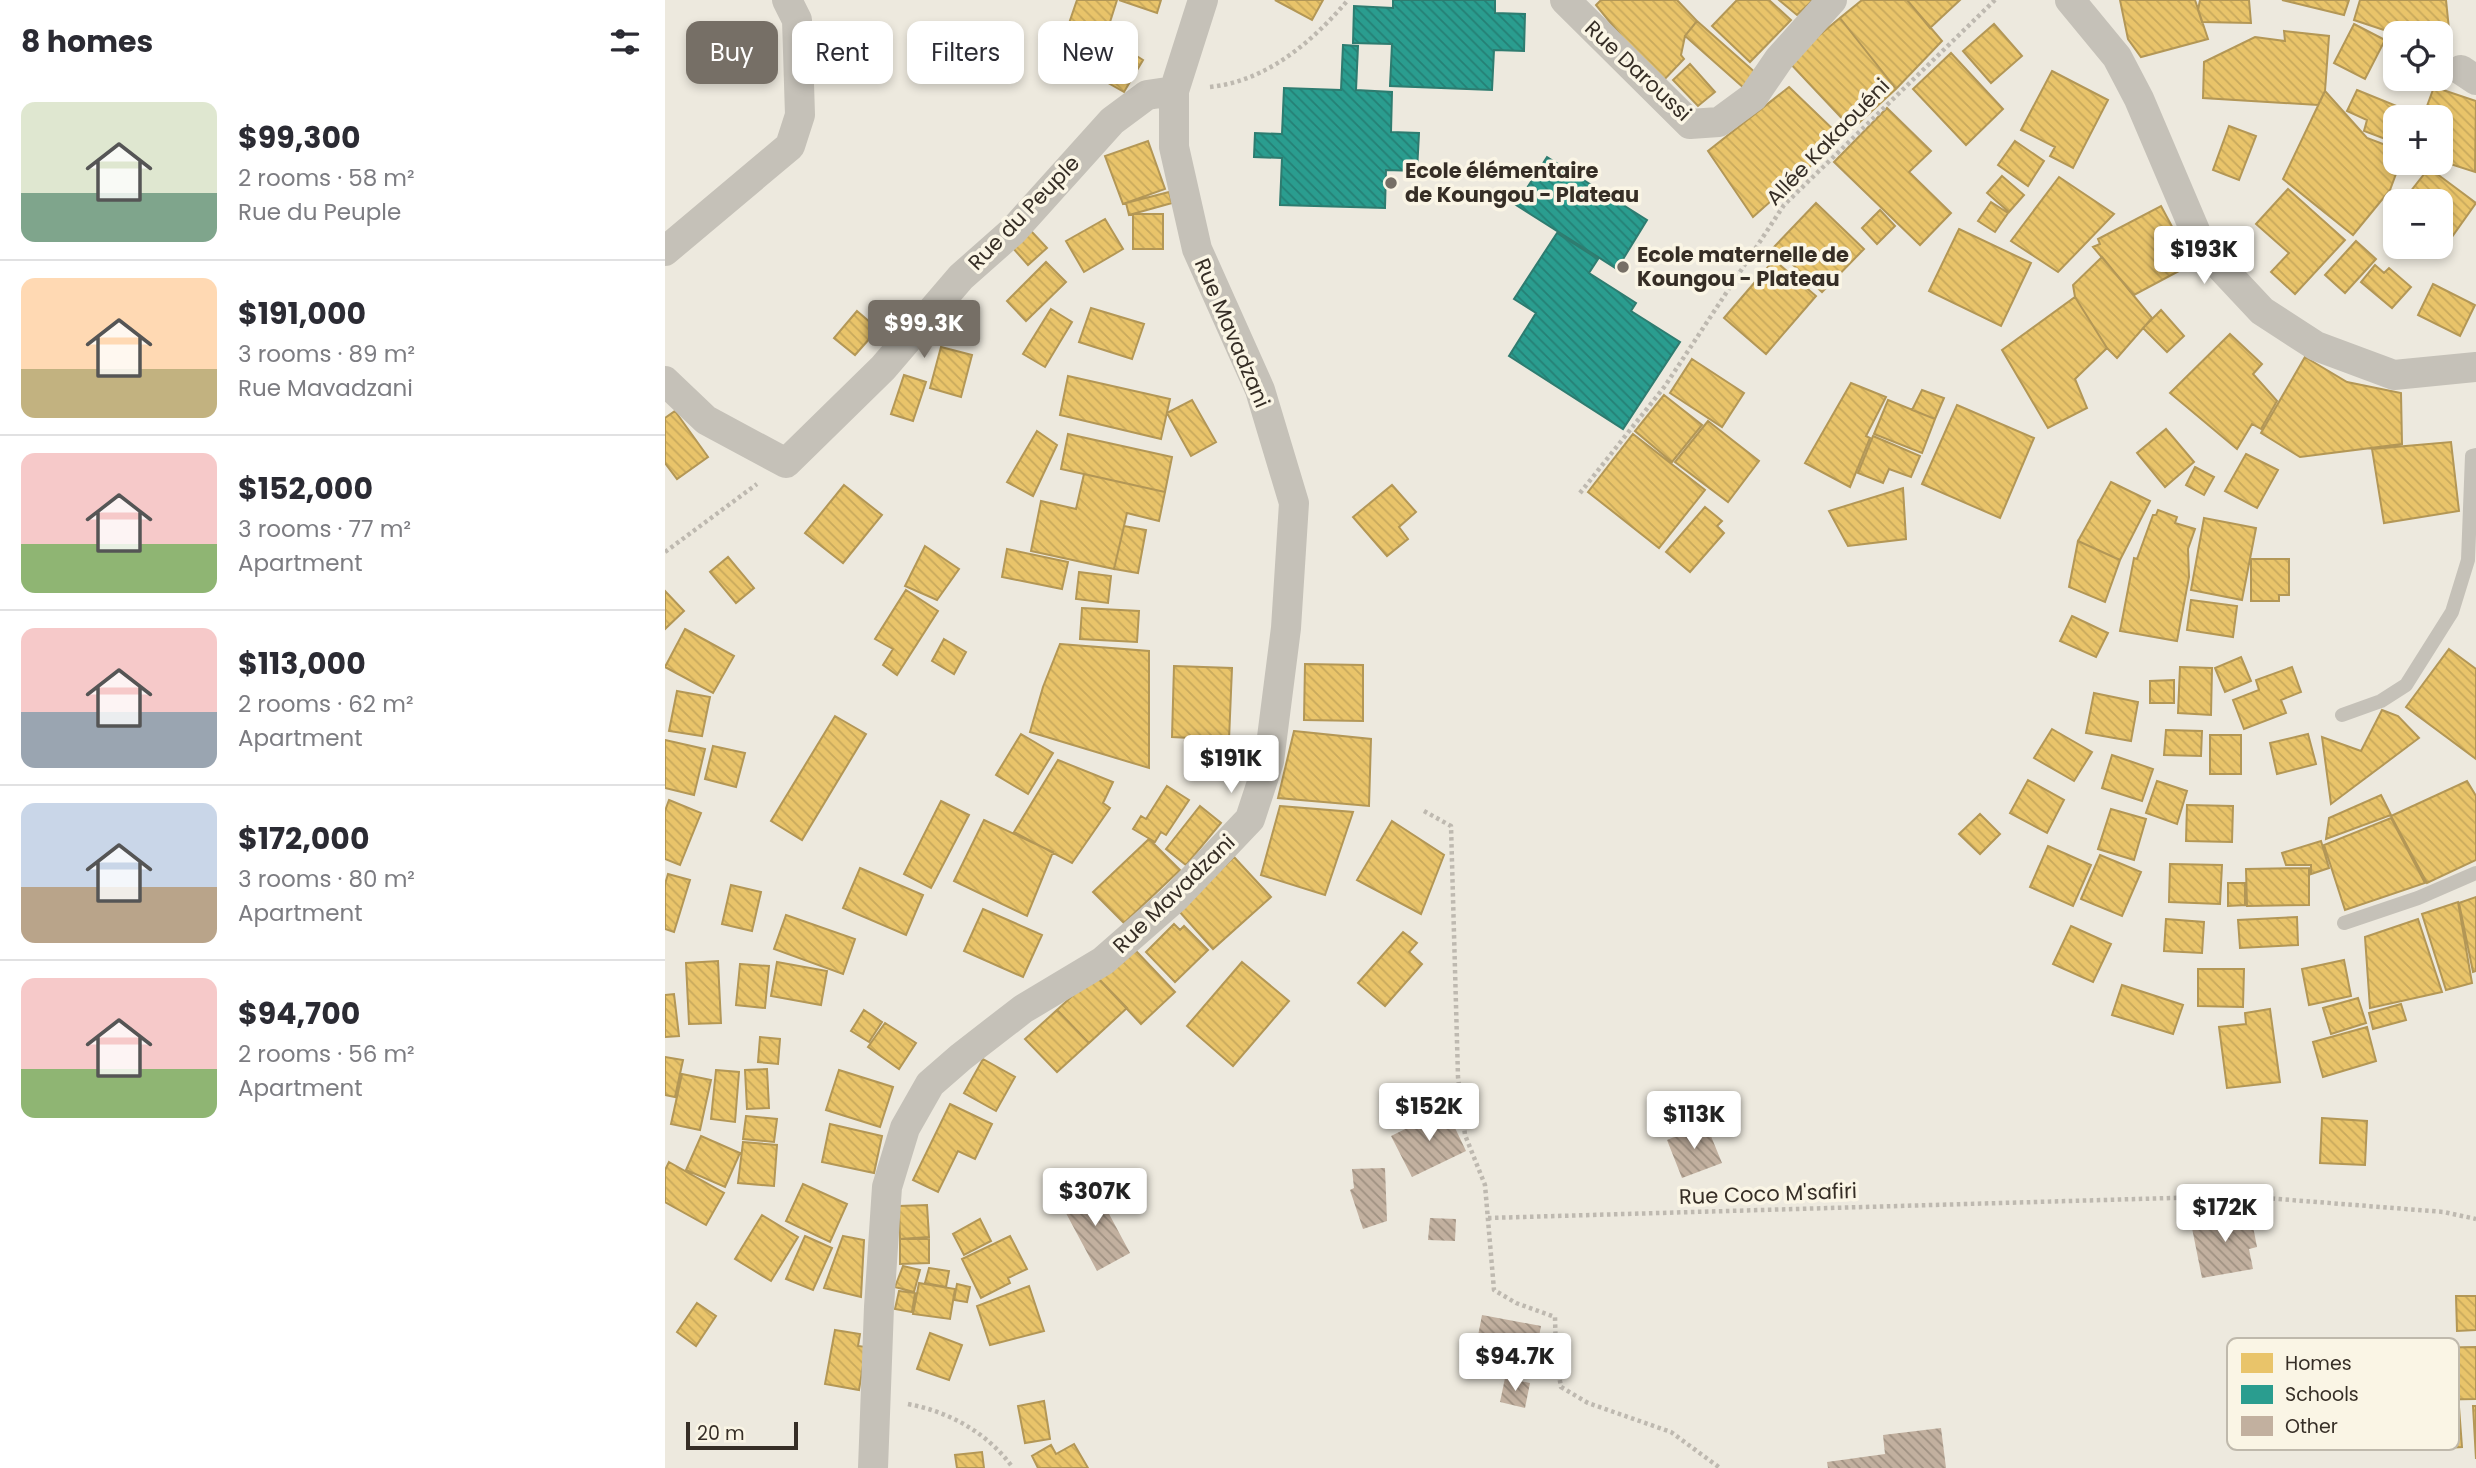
<!DOCTYPE html>
<html lang="en">
<head>
<meta charset="utf-8">
<style>
  body { margin:0; font-family:Poppins,sans-serif; background:#f7f7f7; color:#2b2b33; height:100vh; display:flex; flex-direction:column; font-size:26px; white-space:nowrap }
  * { box-sizing:border-box; margin:0 }
  p { font-size:23px; color:#7c7c81 }
  .icon { flex:none; width:38px; height:38px; fill:none; stroke:currentColor; stroke-width:2; stroke-linecap:round; stroke-linejoin:round }
  .map { position:relative; flex:1; overflow:hidden }
  .side { display:flex; flex-direction:column; background:#fff; width:665px }
  .side>* { flex:none }
  .banner { position:absolute; left:21px; top:21px; width:665px; height:63px; display:flex; gap:14px }
  .controls { position:absolute; left:1718px; top:21px; display:grid; gap:14px }
  .controls a { display:grid; place-items:center; width:70px; height:70px; border-radius:14px; background:#fff; box-shadow:0 4px 10px #0003; font-size:35px }
  .scale { position:absolute; left:21px; bottom:18px; width:112px; box-sizing:border-box; padding-left:7px; border:4px solid #362e26; border-top:0; font-size:19px; line-height:24px; white-space:nowrap; color:#362e26; -webkit-text-stroke:5px #faf5e5; paint-order:stroke }
  .price { position:absolute; translate:-50% -60px; padding:0 16px; border-radius:7px; background:#fff; color:#222; font-size:23px; line-height:46px; filter:drop-shadow(0 2px 4px #0008) }
  .price::after { content:''; position:absolute; left:50%; top:42px; width:21px; height:16px; margin-left:-10px; background:inherit; clip-path:polygon(0 0,100% 0,50% 100%) }
  .price.selected { background:#766f66; color:#fff }
  ul { padding:0; list-style:none }
  li { display:flex; align-items:center; gap:21px; height:175px; padding:0 21px }
  li+li { border-top:2px solid #e1e1e2 }
  li span { display:grid; place-items:center; flex:none; width:196px; height:140px; border-radius:14px; color:#555 }
  li>.icon { margin-inline-start:auto }
  span .icon { width:84px; height:84px; fill:#fffc; stroke-width:1 }
  li b { font-size:30px }
  h2 { display:flex; justify-content:space-between; align-items:center; height:84px; padding:0 21px; font-size:30px }
  .tag { padding:0 24px; border-radius:14px; background:#fff; box-shadow:0 4px 10px #0003; font-size:24px; line-height:63px }
  .tag.selected { background:#766f66; color:#fff }
  main { display:flex; flex:1; min-height:0 }
  .map>svg:first-child { display:block }
</style>
</head>
<body>
<main>
<section class="side">
<h2>8 homes<svg class="icon" aria-label="filters" viewBox="0 0 24 24"><path d="M4 7h16M4 17h16"/><circle cx="9" cy="7" r="2"/><circle cx="15" cy="17" r="2"/></svg></h2>
<ul>
<li><span style="background:linear-gradient(#dfe7d0 65%,#7fa58c 0)"><svg class="icon" aria-label="home" viewBox="0 0 24 24"><path d="M3 11l9-7 9 7M6 9v11h12V9"/></svg></span><div><b>$99,300</b><p>2 rooms · 58 m²</p><p>Rue du Peuple</p></div></li>
<li><span style="background:linear-gradient(#ffd9b3 65%,#c2b280 0)"><svg class="icon" aria-label="home" viewBox="0 0 24 24"><path d="M3 11l9-7 9 7M6 9v11h12V9"/></svg></span><div><b>$191,000</b><p>3 rooms · 89 m²</p><p>Rue Mavadzani</p></div></li>
<li><span style="background:linear-gradient(#f6c9c9 65%,#8fb573 0)"><svg class="icon" aria-label="home" viewBox="0 0 24 24"><path d="M3 11l9-7 9 7M6 9v11h12V9"/></svg></span><div><b>$152,000</b><p>3 rooms · 77 m²</p><p>Apartment</p></div></li>
<li><span style="background:linear-gradient(#f6c9c9 60%,#9aa5b1 0)"><svg class="icon" aria-label="home" viewBox="0 0 24 24"><path d="M3 11l9-7 9 7M6 9v11h12V9"/></svg></span><div><b>$113,000</b><p>2 rooms · 62 m²</p><p>Apartment</p></div></li>
<li><span style="background:linear-gradient(#c9d6e8 60%,#b9a48a 0)"><svg class="icon" aria-label="home" viewBox="0 0 24 24"><path d="M3 11l9-7 9 7M6 9v11h12V9"/></svg></span><div><b>$172,000</b><p>3 rooms · 80 m²</p><p>Apartment</p></div></li>
<li><span style="background:linear-gradient(#f6c9c9 65%,#8fb573 0)"><svg class="icon" aria-label="home" viewBox="0 0 24 24"><path d="M3 11l9-7 9 7M6 9v11h12V9"/></svg></span><div><b>$94,700</b><p>2 rooms · 56 m²</p><p>Apartment</p></div></li>
</ul>
</section>
<div class="map">
<svg width="1811" height="1468" viewBox="0 0 1811 1468">
  <defs>
    <pattern id="homes-back-hatch" width="6" height="6" patternUnits="userSpaceOnUse" patternTransform="scale(1.75)"><rect width="6" height="6" fill="#e9c46a"/><path d="M-1 5l2 2M0 0l6 6M5-1l2 2" fill="none" stroke="#c8a95c"/></pattern>
    <pattern id="schools-back-hatch" width="6" height="6" patternUnits="userSpaceOnUse" patternTransform="scale(1.75)"><rect width="6" height="6" fill="#2a9d8f"/><path d="M-1 5l2 2M0 0l6 6M5-1l2 2" fill="none" stroke="#258075"/></pattern>
    <pattern id="building-back-hatch" width="6" height="6" patternUnits="userSpaceOnUse" patternTransform="scale(1.75)"><rect width="6" height="6" fill="#c2b09f"/><path d="M-1 5l2 2M0 0l6 6M5-1l2 2" fill="none" stroke="#9e9081"/></pattern>
  </defs>
  <rect width="100%" height="100%" fill="#ede9de"/>
  <!-- homes -->
  <path fill="url(#homes-back-hatch)" stroke="#b39756" stroke-width="2" d="M412,0H452L438,44L401,32Z
    M454,0H496L492,13Z
    M610,0H658L647,20Z
    M936,0H1012L1032,21L1020,36L1016,55L1019,59L995,84L931,5Z
    M1072,0H1104L1126,20L1085,62L1047,26Z
    M1114,0H1148L1132,15Z
    M1197,0H1242L1277,41L1231,89L1175,18Z
    M1242,0H1295L1265,28Z
    M1455,0H1530L1543,39L1476,57L1463,39Z
    M1535,0H1584L1586,23L1537,22L1533,10Z
    M1617,0H1684L1679,15Z
    M1695,0H1781L1785,39H1776V33L1731,34L1689,20Z
    M1175,18L1231,89L1187,129L1123,61Z
    M1032,21L1092,74L1079,88L1020,36Z
    M1329,24L1357,56L1326,83L1298,51Z
    M1689,24L1720,40L1700,79L1669,63Z
    M1619,31L1664,36L1660,91L1653,105L1538,98L1539,62L1590,37L1620,41Z
    M456,46L478,60L459,92L436,79Z
    M1286,53L1338,109L1301,145L1248,89Z
    M1025,64L1050,92L1033,106L1008,80Z
    M1387,71L1443,100L1408,168L1385,156L1390,147L1356,130Z
    M1124,87L1177,138L1088,217L1043,151Z
    M1769,87L1811,101L1810,172L1776,161V117H1758Z
    M1692,90L1749,113L1748,117H1731V143L1699,131L1702,120L1682,111Z
    M1660,91L1702,138L1731,149V163H1735L1725,190L1688,235L1618,179Z
    M1222,108L1266,151L1244,172L1286,213L1255,245L1169,162Z
    M1564,126L1591,136L1574,180L1548,170Z
    M483,141L500,189L458,204L440,156Z
    M1350,141L1379,161L1363,186L1333,165Z
    M1764,168L1811,203L1784,241L1776,235V201H1738Z
    M1337,176L1359,195L1344,212L1322,193Z
    M1394,177L1449,214L1393,272L1346,241Z
    M1623,189L1680,240L1630,294L1606,272L1624,253L1591,224Z
    M504,192L507,203L464,215L461,203Z
    M1326,202L1343,213L1330,232L1313,221Z
    M1151,203L1199,249L1157,292L1109,247Z
    M1496,206L1527,264L1469,295L1428,247L1435,244L1433,239Z
    M1215,210L1230,226L1212,244L1197,228Z
    M468,214H498V249H468Z
    M440,219L458,249L419,272L401,241Z
    M1294,229L1366,263L1336,326L1264,291Z
    M366,231L382,248L363,265L347,247Z
    M1691,241L1711,259L1680,293L1660,275Z
    M1437,257L1487,318L1452,358L1442,348L1410,297L1408,285Z
    M1109,260L1151,296L1101,354L1059,318Z
    M381,262L401,282L361,321L342,301Z
    M1710,265L1719,273L1724,268L1746,287L1727,308L1696,282Z
    M1768,284L1810,305L1795,336L1753,315Z
    M1410,297L1442,348L1410,379L1422,408L1383,428L1337,350Z
    M426,308L479,324L467,359L414,342Z
    M386,309L407,322L380,367L358,354Z
    M1496,310L1519,336L1502,352L1478,328Z
    M192,311L213,329L190,355L169,338Z
    M1565,334L1597,364L1588,374L1612,401L1596,429L1587,424L1572,449L1505,393Z
    M276,347L307,355L296,397L265,388Z
    M1640,357L1682,382L1736,393L1737,444L1635,457L1596,433Z
    M1027,359L1079,393L1057,427L1005,393Z
    M239,375L261,382L248,421L226,414Z
    M403,376L505,399L496,439L395,415Z
    M1186,383L1221,397L1201,436L1205,438L1185,487L1140,463Z
    M1257,390L1279,398L1270,419L1247,410Z
    M999,395L1037,425L1007,462L970,431Z
    M527,400L551,442L526,456L502,413Z
    M1223,400L1270,419L1257,453L1209,434Z
    M1292,405L1369,438L1335,518L1257,484Z
    M10,411L43,457L12,479L0,463V418Z
    M1043,421L1094,461L1063,502L1010,462Z
    M1501,429L1529,462L1500,487L1472,453Z
    M372,431L392,445L368,496L342,482Z
    M403,434L507,457L500,492L396,469Z
    M968,434L1040,490L994,548L923,492Z
    M1208,436L1255,456L1246,477L1224,469L1218,483L1193,473Z
    M1786,442L1794,511L1719,523L1707,449Z
    M1581,454L1613,470L1592,508L1560,491Z
    M1530,467L1549,477L1539,495L1521,485Z
    M419,474L500,492L494,521L462,513L449,569L366,551L376,501L411,509Z
    M1446,482L1485,501L1455,560L1413,541Z
    M179,485L217,515L178,563L140,533Z
    M727,485L751,512L734,527L743,539L722,556L688,517Z
    M1238,488L1241,539L1183,546L1164,511Z
    M1040,507L1057,521L1052,526L1059,533L1025,572L1001,552Z
    M1493,510L1512,517L1510,523L1530,529L1523,549L1524,577L1512,641L1455,631L1469,558L1472,559L1488,515H1491Z
    M1539,518L1591,528L1577,600L1526,590Z
    M459,526L481,530L473,573L449,569Z
    M1413,541L1455,560L1440,602L1404,587Z
    M260,546L294,569L272,600L240,586Z
    M342,549L403,562L397,589L337,577Z
    M63,557L89,588L71,603L45,572Z
    M1586,559H1624V595H1614V601H1586Z
    M414,572L446,576L443,603L411,599Z
    M241,590L273,611L232,675L218,665L228,649L210,639Z
    M0,591L19,611L0,629Z
    M1526,600L1572,606L1568,637L1522,630Z
    M417,608L474,611L472,642L415,639Z
    M1407,616L1443,633L1431,657L1395,641Z
    M20,629L69,656L48,693L0,667Z
    M279,639L301,652L289,674L267,661Z
    M395,644L484,651V768L365,732L378,687Z
    M1784,649L1811,669V759L1741,707Z
    M1576,657L1586,681L1560,692L1550,668Z
    M640,664L698,665V721L639,720Z
    M509,666L567,668L564,740L507,737Z
    M1515,667L1547,668L1546,715L1513,713Z
    M1627,667L1636,692L1616,700L1621,713L1579,729L1568,700L1594,690L1591,680Z
    M1509,680V703H1485V681Z
    M12,691L45,697L37,736L4,731Z
    M1429,693L1473,702L1466,741L1421,733Z
    M1717,710L1733,716L1754,738L1666,804L1657,737L1696,751Z
    M170,716L201,734L137,840L106,821Z
    M1387,729L1427,752L1409,781L1369,758Z
    M1501,730L1537,731L1536,756L1499,755Z
    M629,731L706,739L704,806L613,798Z
    M356,734L388,753L363,794L331,775Z
    M1643,734L1651,764L1612,774L1605,743Z
    M1545,735H1576V774H1545Z
    M0,740L40,749L29,795L0,788Z
    M48,746L80,753L71,787L40,779Z
    M1447,755L1488,769L1477,801L1437,788Z
    M393,760L448,782L438,803L445,808L407,863L349,832Z
    M1363,780L1399,800L1382,833L1345,813Z
    M1492,781L1522,791L1512,824L1481,813Z
    M1802,781L1811,796V860L1762,883L1726,816Z
    M502,786L524,800L501,835L496,832L490,842L468,829L476,816L481,819Z
    M1716,795L1726,815L1661,839L1664,818Z
    M4,800L36,813L15,865L0,859V811Z
    M276,801L304,815L266,888L239,874Z
    M1522,805L1568,806L1567,842L1521,841Z
    M535,806L556,823L521,865L501,849Z
    M615,806L688,812L660,895L596,875Z
    M1446,809L1481,819L1469,860L1433,849Z
    M1315,814L1335,834L1315,854L1294,834Z
    M1726,818L1760,883L1680,910L1659,845Z
    M319,820L388,852L362,916L289,881Z
    M727,821L779,855L756,914L692,880Z
    M484,839L515,870L459,923L428,892Z
    M1656,841L1664,868L1646,874V865H1621L1617,853Z
    M1383,846L1426,865L1408,906L1365,887Z
    M1435,855L1476,872L1457,916L1416,899Z
    M569,857L606,897L548,949L513,910Z
    M1505,864L1557,865L1555,904L1504,902Z
    M195,868L258,895L241,935L178,908Z
    M1644,868V905L1582,906L1581,869Z
    M3,874L25,880L9,932L0,929V884Z
    M1563,883H1580V905L1563,906Z
    M66,885L96,892L87,931L57,924Z
    M1811,897V971L1808,972L1794,903Z
    M1793,902L1807,983L1781,990L1757,914Z
    M318,909L377,935L358,977L299,951Z
    M121,915L190,939L178,974L109,949Z
    M1632,917L1633,945L1575,948L1573,920Z
    M1501,919L1539,922L1537,953L1499,951Z
    M1753,919L1777,992L1705,1008L1700,937Z
    M509,924L515,930L519,926L543,950L510,982L481,952Z
    M1406,926L1446,944L1428,982L1388,964Z
    M738,932L752,943L744,952L757,964L720,1006L693,983Z
    M471,951L510,992L476,1024L430,975Z
    M1679,960L1686,996L1644,1005L1637,969Z
    M53,961L56,1023L24,1024L21,963Z
    M112,962L162,971L156,1005L106,996Z
    M577,962L624,1001L568,1066L522,1026Z
    M75,964L104,966L100,1008L71,1005Z
    M1533,969H1579L1578,1007L1533,1006Z
    M430,975L462,1008L424,1043L392,1010Z
    M1457,985L1518,1005L1508,1034L1447,1015Z
    M9,994L14,1036L0,1037V995Z
    M1693,998L1701,1023L1666,1034L1658,1008Z
    M1736,1004L1741,1020L1708,1029L1704,1013Z
    M1605,1009L1615,1082L1562,1088L1554,1027L1581,1024L1580,1013Z
    M199,1010L217,1022L204,1042L186,1031Z
    M392,1010L424,1043L392,1072L360,1039Z
    M220,1023L251,1043L234,1069L203,1047Z
    M1702,1027L1711,1061L1658,1077L1648,1042Z
    M95,1037L115,1039L113,1064L93,1062Z
    M0,1057L18,1060L10,1097L0,1095Z
    M318,1059L350,1077L331,1111L299,1093Z
    M102,1069L104,1108L82,1109L80,1070Z
    M51,1070L74,1072L70,1122L46,1119Z
    M174,1070L228,1087L215,1127L161,1110Z
    M17,1074L46,1080L35,1130L6,1124Z
    M285,1104L327,1124L310,1159L293,1151L273,1192L248,1180Z
    M81,1116L112,1119L109,1142L78,1139Z
    M1657,1118L1702,1121L1700,1165L1655,1163Z
    M165,1124L217,1136L209,1173L157,1162Z
    M36,1136L75,1153L60,1187L21,1170Z
    M78,1142L112,1145L109,1186L73,1183Z
    M4,1162L59,1193L41,1225L0,1202V1170Z
    M138,1184L182,1204L165,1242L121,1221Z
    M262,1205L264,1237L235,1239L234,1206Z
    M97,1215L133,1237L106,1281L70,1259Z
    M315,1219L326,1241L299,1255L288,1234Z
    M140,1236L167,1248L148,1290L121,1279Z
    M178,1236L199,1240L196,1297L159,1288Z
    M345,1236L362,1269L343,1278L345,1283L316,1298L297,1259Z
    M235,1239H264V1263L235,1264Z
    M238,1266L255,1270L249,1292L230,1287Z
    M264,1268L284,1271L281,1287L260,1283Z
    M254,1283L290,1289L285,1319L248,1314Z
    M292,1284L305,1287L302,1302L289,1300Z
    M364,1286L379,1331L325,1345L312,1306Z
    M234,1291L250,1293L247,1312L230,1309Z
    M1791,1296H1811V1330L1792,1331Z
    M32,1303L51,1316L31,1346L12,1332Z
    M170,1330L195,1334L193,1346L201,1347L194,1390L160,1384Z
    M265,1333L297,1345L284,1380L252,1369Z
    M1811,1347V1399L1757,1400V1348Z
    M379,1401L385,1439L360,1443L353,1406Z
    M1808,1406H1811V1459Z
    M1794,1407L1797,1447L1763,1449L1761,1409Z
    M409,1444L423,1468H373L367,1456L386,1445L391,1454Z
    M317,1452L319,1468H292L290,1455Z"/>
  <!-- schools -->
  <path fill="url(#schools-back-hatch)" stroke="#2e7c70" stroke-width="2" d="M728,0H830V13L860,14L859,51L829,50L827,90L725,86L727,44L688,43L689,6L728,8Z
    M678,45L693,46L691,90L727,92L726,132L754,133L752,171L721,170L720,208L615,205L617,158L589,157L590,133L617,134L619,88L676,90Z
    M882,157L982,220L952,269L851,205Z
    M892,233L933,259L924,273L971,303L966,311L1015,342L958,429L844,356L871,313L849,299Z"/>
  <!-- building -->
  <path fill="url(#building-back-hatch)" d="M781,1109L801,1151L747,1177L726,1136Z
    M1041,1124L1057,1163L1017,1178L1002,1140Z
    M720,1168L722,1221L698,1229L685,1190L689,1188L687,1169Z
    M428,1184L465,1253L432,1271L395,1202Z
    M1585,1211L1592,1247L1584,1249L1588,1269L1537,1278L1526,1223Z
    M765,1218L791,1219L790,1241L763,1240Z
    M817,1315L876,1326L866,1377L807,1367Z
    M840,1378L865,1383L860,1408L835,1402Z
    M1276,1428L1281,1468H1163L1162,1462L1220,1454L1218,1435Z"/>
  <g fill="none" stroke-linecap="round" stroke-linejoin="round">
    <!-- path -->
    <path stroke="#beb9b0" stroke-width="4.5" stroke-dasharray="3.5 3.5" stroke-linecap="butt" d="M545,87C602,81 647,42 683,0
      M915,493L1000,386L1119,205L1330,0
      M0,552L92,484
      M759,811L786,826L793,1077L800,1135L820,1185L829,1290L851,1303L890,1317L891,1358L896,1387L923,1403L1006,1432L1055,1468
      M823,1218L1575,1196L1779,1212L1811,1219
      M243,1404C285,1412 323,1433 348,1468"/>
    <!-- service -->
    <path stroke="#c5c1b8" stroke-width="14" d="M1677,715L1716,701L1741,685L1787,612L1803,560L1807,456L1811,455
      M1679,923L1753,898L1811,873"/>
    <!-- minor -->
    <path stroke="#c5c1b8" stroke-width="30" d="M900,0L1025,124L1054,122L1088,97L1114,59L1167,0
      M1405,0L1452,57L1474,99L1537,247L1597,311L1651,346L1729,375L1811,367
      M1796,70L1811,80
      M0,251L125,146L135,115L132,20L122,0
      M0,381L41,420L121,463L218,368L296,277L348,231L447,121L482,95L509,91
      M208,1468L214,1307L222,1187L240,1128L265,1084L296,1057L358,1009L438,961L510,898L585,819L604,761L621,628L629,503L595,390L532,249L509,147V91L538,0"/>
  </g>
  <!-- markers -->
  <g fill="#766f66" stroke="#faf5e5" stroke-width="2.5">
    <circle cx="726" cy="183" r="7"/>
    <circle cx="958" cy="267" r="7"/>
  </g>
  <g text-anchor="middle" stroke-width="7" stroke-linejoin="round" paint-order="stroke">
    <!-- street labels -->
    <g font-size="21" fill="#362e26" stroke="#faf5e5">
      <text transform="translate(973 71) rotate(43)" y="7">Rue Daroussi</text>
      <text transform="translate(1163 142) rotate(-46)" y="7">Allée Kakaouéni</text>
      <text transform="translate(359 213) rotate(-46)" y="7">Rue du Peuple</text>
      <text transform="translate(567 333) rotate(67)" y="7">Rue Mavadzani</text>
      <text transform="translate(509 894) rotate(-44)" y="7">Rue Mavadzani</text>
      <text transform="translate(1103 1194) rotate(-2)" y="7">Rue Coco M'safiri</text>
    </g>
    <!-- poi labels -->
    <g font-size="21" font-weight="bold" fill="#362e26" stroke="#faf5e5" text-anchor="start">
      <text x="740" y="178">Ecole élémentaire<tspan x="740" dy="24">de Koungou - Plateau</tspan></text>
      <text x="972" y="262">Ecole maternelle de<tspan x="972" dy="24">Koungou - Plateau</tspan></text>
    </g>
  </g>
  <!-- legend -->
  <rect x="1562" y="1338" width="232" height="112" rx="10" fill="#faf5e5" stroke="#bfb9ac" stroke-width="2"/>
  <rect x="1576" y="1353" width="32" height="20" fill="#e9c46a"/>
  <rect x="1576" y="1385" width="32" height="19" fill="#2a9d8f"/>
  <rect x="1576" y="1416" width="32" height="20" fill="#c2b09f"/>
  <g font-size="19" fill="#362e26">
    <text x="1620" y="1370">Homes</text>
    <text x="1620" y="1401">Schools</text>
    <text x="1620" y="1433">Other</text>
  </g>
</svg>
<div class="controls">
<a><svg class="icon" aria-label="locate" viewBox="0 0 24 24"><circle cx="12" cy="12" r="6"/><path d="M12 2v4M12 18v4M2 12h4M18 12h4"/></svg></a>
<a>+</a>
<a>−</a>
</div>
<div class="scale">20 m</div>
<b class="price" style="left:1539px;top:286px">$193K</b>
<b class="price selected" style="left:259px;top:360px">$99.3K</b>
<b class="price" style="left:566px;top:795px">$191K</b>
<b class="price" style="left:764px;top:1143px">$152K</b>
<b class="price" style="left:1029px;top:1151px">$113K</b>
<b class="price" style="left:430px;top:1228px">$307K</b>
<b class="price" style="left:1560px;top:1244px">$172K</b>
<b class="price" style="left:850px;top:1393px">$94.7K</b>
<div class="banner">
<a class="tag selected">Buy</a>
<a class="tag">Rent</a>
<a class="tag">Filters</a>
<a class="tag">New</a>
</div>
</div>
</main>
</body>
</html>
